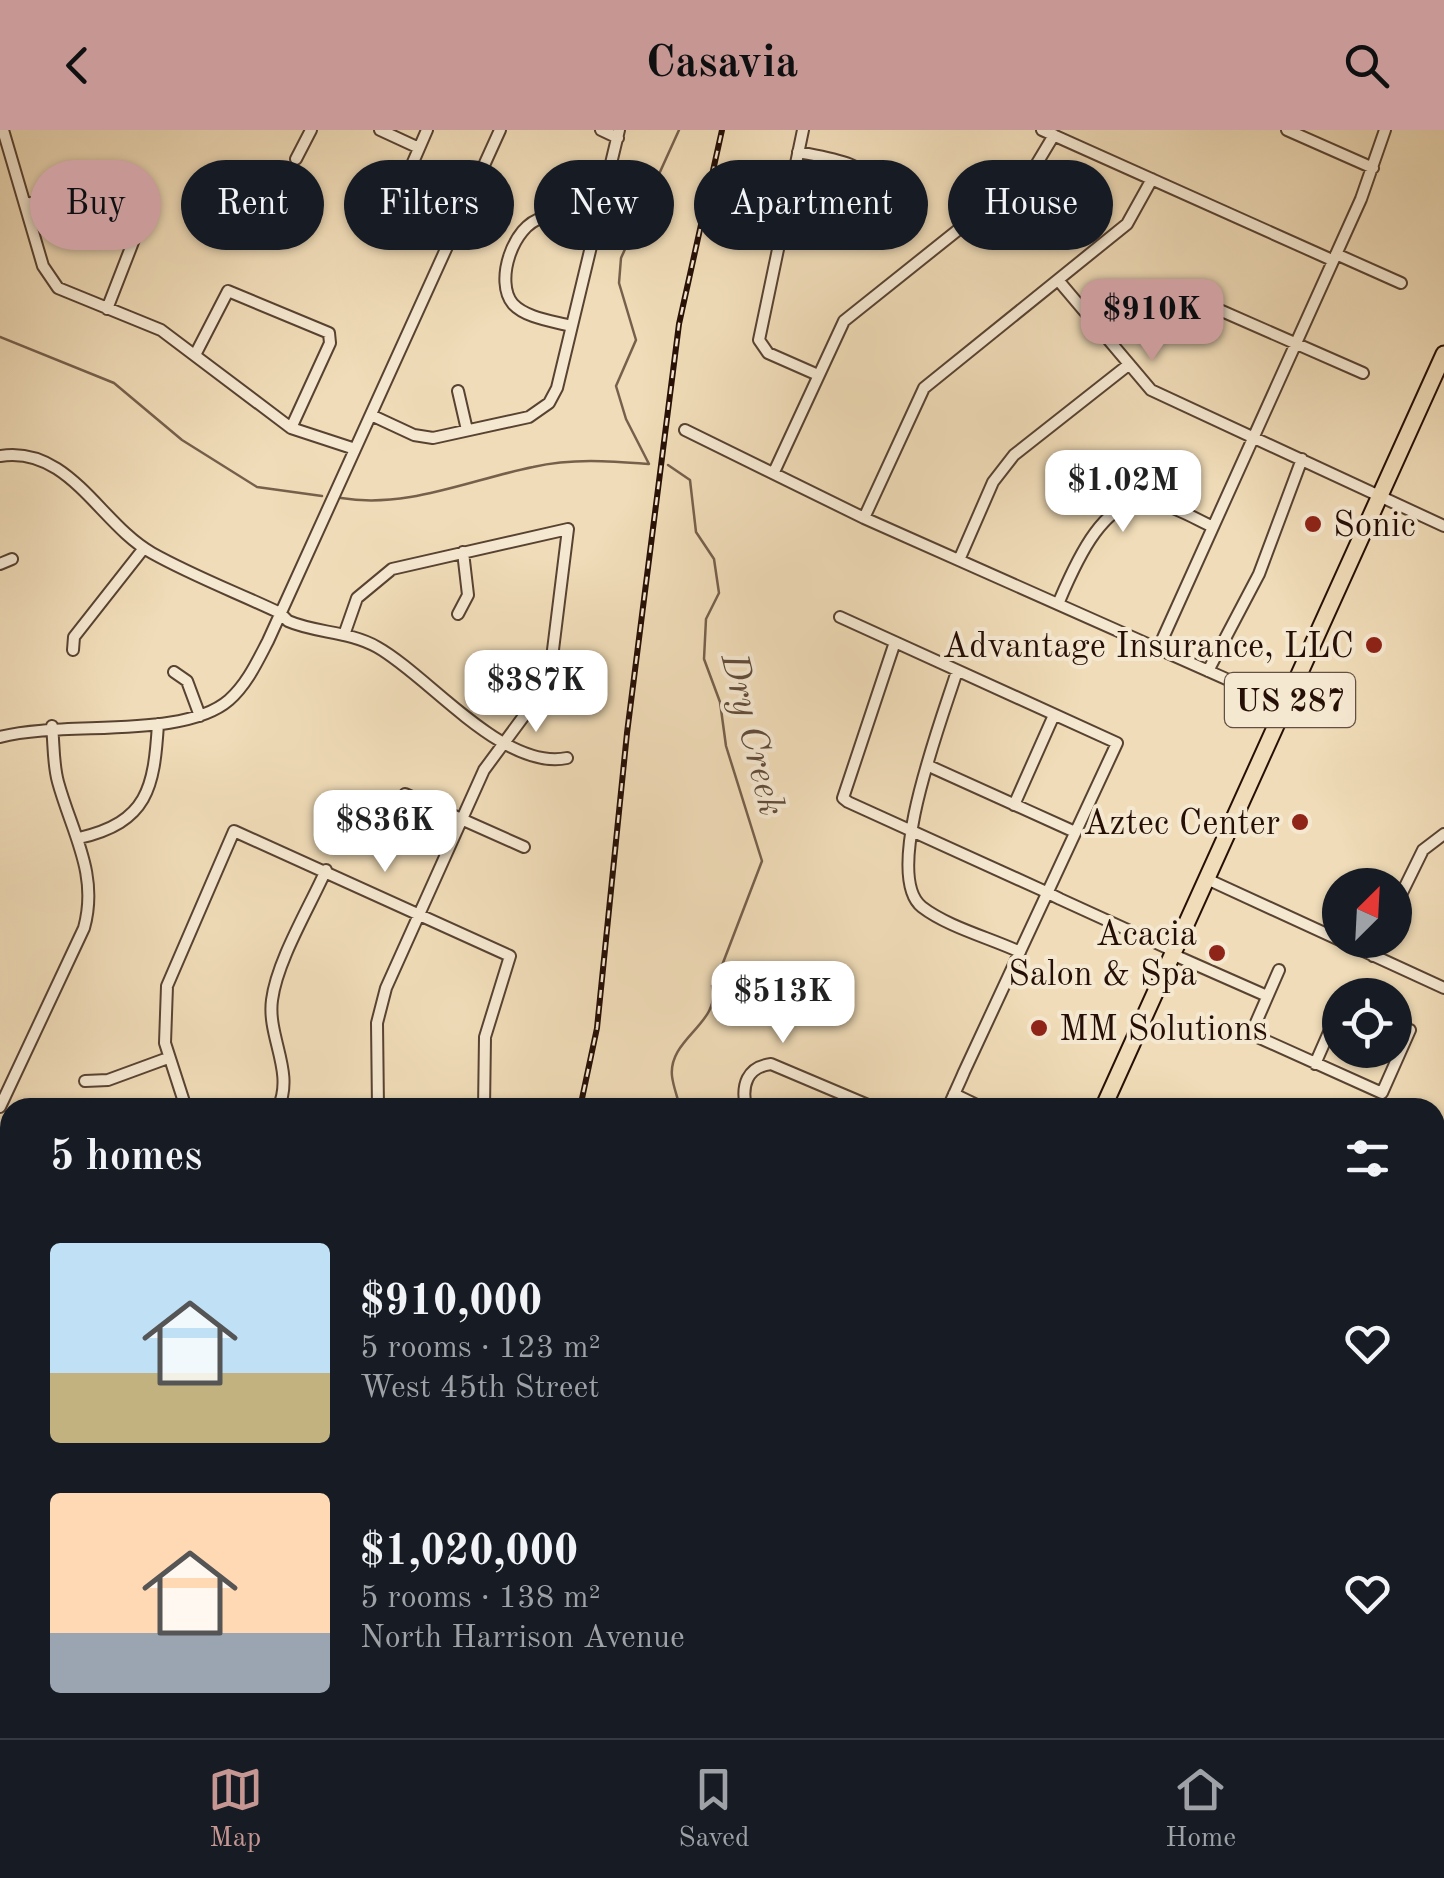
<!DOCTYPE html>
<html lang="en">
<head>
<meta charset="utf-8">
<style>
  body { margin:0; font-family:"Old Standard TT",serif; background:#242831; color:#f1f3f6; height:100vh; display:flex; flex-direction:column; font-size:38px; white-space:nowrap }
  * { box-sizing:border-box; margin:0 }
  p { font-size:32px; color:#9ea1a6 }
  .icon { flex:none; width:55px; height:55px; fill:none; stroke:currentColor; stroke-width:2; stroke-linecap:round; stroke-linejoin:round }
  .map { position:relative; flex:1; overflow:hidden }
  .side { position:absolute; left:0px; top:968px; width:1445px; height:642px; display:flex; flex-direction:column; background:#171b24; border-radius:30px 30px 0 0; box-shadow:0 2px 8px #0004 }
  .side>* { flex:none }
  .guide { position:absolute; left:30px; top:30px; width:1385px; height:90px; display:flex; gap:20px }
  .needle { width:65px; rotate:24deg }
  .buttons { position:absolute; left:1322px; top:738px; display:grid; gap:20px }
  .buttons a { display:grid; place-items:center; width:90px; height:90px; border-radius:50%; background:#171b24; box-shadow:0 2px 8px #0004; font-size:50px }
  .price { position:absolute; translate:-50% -85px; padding:0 22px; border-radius:20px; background:#fff; color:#222; font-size:32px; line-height:65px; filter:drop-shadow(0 2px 5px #0008) }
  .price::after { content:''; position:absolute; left:50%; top:60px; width:30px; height:22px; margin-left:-15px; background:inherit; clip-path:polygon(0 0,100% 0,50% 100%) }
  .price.current { background:#c59692; color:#111 }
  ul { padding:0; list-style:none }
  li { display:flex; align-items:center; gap:30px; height:250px; padding:0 50px }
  li span { display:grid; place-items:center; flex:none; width:280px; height:200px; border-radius:10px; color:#555 }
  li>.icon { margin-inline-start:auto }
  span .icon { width:120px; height:120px; fill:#fffc; stroke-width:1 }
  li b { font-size:42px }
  h2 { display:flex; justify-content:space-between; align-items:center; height:120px; padding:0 50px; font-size:42px }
  .pill { padding:0 35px; border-radius:45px; background:#171b24; box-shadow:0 2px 8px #0004; font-size:35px; line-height:90px }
  .pill.current { background:#c59692; color:#111 }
  header { display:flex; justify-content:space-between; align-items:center; height:130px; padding:0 50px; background:#c59692; color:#111; font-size:45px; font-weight:700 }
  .dock { display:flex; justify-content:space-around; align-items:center; height:140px; border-top:2px solid #363941; background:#171b24; font-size:28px; color:#9ea1a6 }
  .dock a { display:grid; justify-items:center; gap:5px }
  .dock .current { color:#c59692 }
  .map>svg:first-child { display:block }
</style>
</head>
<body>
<header><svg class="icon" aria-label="back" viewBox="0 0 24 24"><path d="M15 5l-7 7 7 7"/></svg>Casavia<svg class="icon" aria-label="search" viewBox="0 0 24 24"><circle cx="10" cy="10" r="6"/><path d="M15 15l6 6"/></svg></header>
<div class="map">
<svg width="1444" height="1608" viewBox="0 0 1444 1608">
  <rect width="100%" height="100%" fill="#f0dcb8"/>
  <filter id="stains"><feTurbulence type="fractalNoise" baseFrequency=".002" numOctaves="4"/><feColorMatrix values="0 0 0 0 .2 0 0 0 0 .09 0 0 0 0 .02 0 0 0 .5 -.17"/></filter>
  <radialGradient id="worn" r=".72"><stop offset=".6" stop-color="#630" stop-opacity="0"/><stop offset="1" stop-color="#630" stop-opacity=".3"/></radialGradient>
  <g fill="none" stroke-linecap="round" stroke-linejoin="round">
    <!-- stream -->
    <path stroke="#76604c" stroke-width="2.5" d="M0,207L114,253L182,310L257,357L322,366
      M668,335L690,350L696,402L714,429L719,463L706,489L704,529L720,572L726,616L762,731L721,838
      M341,368C407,379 469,350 533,337C572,328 610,331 649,334L626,289L616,256L636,210L619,153L621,128L679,0
      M680,978C678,968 673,956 672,946C668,908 722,893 712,856
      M1355,1600L1364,1608
      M695,1608L699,1600
      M1422,1608L1444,1599"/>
    <defs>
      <path id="minor" d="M3,0L43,136L58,158L161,200L291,298L355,319
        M380,0L419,18
        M601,0L618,8
        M803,0L759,210L768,223L818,245
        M1042,0L1332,130
        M1287,0L1373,38
        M798,22C833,29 861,32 886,59
        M296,29L311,0
        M25,74L51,70L135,107L107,179
        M394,76L427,0
        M1336,124L1401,153
        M1058,150L1151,260L1444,396
        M1199,171L1363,243
        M571,196C553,191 526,188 513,174C494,152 513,95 542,88C558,85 580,94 595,97
        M195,225L228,161L329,203L330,213L291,298
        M458,261L467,300
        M371,285L414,305L433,308L529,287L549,273L557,258L619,0
        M685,300L864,388L1287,576
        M0,326C69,315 100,394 152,423C193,446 238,463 280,483L288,491C315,503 349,501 377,517C429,546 503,641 567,628
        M774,342L844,191L1033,40L1054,5
        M864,388L924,258L1127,94L1152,49
        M959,430L993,352L1014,325L1127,236
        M0,434L12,429
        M1058,474C1073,439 1104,361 1154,372C1174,376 1194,388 1213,397
        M458,484L468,465L463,422
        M840,487L895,512
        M344,505L357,468L392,439L568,399L549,552L484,640L386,858L377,893L378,978
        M1158,519L1361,69L1385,0
        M73,520L74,507L144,418
        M957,541C944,584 881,745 922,777C948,797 990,808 1020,822
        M1208,541L1259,444L1302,329
        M174,542L187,551L200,586
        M0,607C64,590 183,610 229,570C247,554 257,532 268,511L500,0
        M929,636L1075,702
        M405,664L524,717
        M1014,675L1054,585
        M79,708C148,692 154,658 158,594
        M1209,750L1444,858
        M1395,777L1423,720L1444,704
        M1174,825L1267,866
        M1373,826L1380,810
        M1279,840L1251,904L1382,963L1410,900
        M1315,934L1340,877
        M85,951L108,950L168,928
        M954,964L983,978
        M0,977L84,798C99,744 72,703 58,652C53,634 54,615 52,596
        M186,978L165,913L167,856L234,701L510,826L485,907L484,978
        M278,978C295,942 267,907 272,870C277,831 309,778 326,740
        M746,978C741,955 747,937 771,934L875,978
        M948,978C953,966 959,954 964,942C1015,833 1066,723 1117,613L895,512L843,668L848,672L1044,761L1060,769L1176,822
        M1435,1069L1444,1071
        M1435,1159L1444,1163
        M0,1186L10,1163
        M1435,1349L1444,1353
        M1435,1399L1444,1383
        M0,1450L10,1428
        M1435,1452L1444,1456
        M292,1600L310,1608
        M1047,1600L1054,1608
        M1185,1600L1195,1608
        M47,1608L51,1600
        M167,1608L170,1600
        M634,1608L635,1600
        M951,1608L954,1600"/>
      <path id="tertiary" d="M0,1027H10"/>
      <path id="secondary" d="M1294,1600L1307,1608"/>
      <path id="trunk" d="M1103,978L1444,224
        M813,1608L817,1600"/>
    </defs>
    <!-- minor casing -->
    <use href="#minor" stroke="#584232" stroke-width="14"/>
    <!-- tertiary casing -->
    <use href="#tertiary" stroke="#584232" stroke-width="15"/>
    <!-- secondary casing -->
    <use href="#secondary" stroke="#260f06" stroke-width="18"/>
    <!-- trunk casing -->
    <use href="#trunk" stroke="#260f06" stroke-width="19"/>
    <!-- minor -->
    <use href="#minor" stroke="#f5e8d1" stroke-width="10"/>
    <!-- tertiary -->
    <use href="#tertiary" stroke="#f5e8d1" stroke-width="11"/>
    <!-- secondary -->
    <use href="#secondary" stroke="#f5e8d1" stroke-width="14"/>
    <!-- trunk -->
    <use href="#trunk" stroke="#f0dcb8" stroke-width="15"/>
    <defs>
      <path id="rail" d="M580,978L597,898L627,603L679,194L722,0
        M437,1608L439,1600"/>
    </defs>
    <!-- rail casing -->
    <use href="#rail" stroke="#260f06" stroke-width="6"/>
    <!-- rail -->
    <use href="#rail" stroke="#f5e8d1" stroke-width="2.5" stroke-dasharray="8" stroke-linecap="butt"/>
  </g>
  <!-- markers -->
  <g fill="#8f2418" stroke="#f5e8d1" stroke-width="4">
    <circle cx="1313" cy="394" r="10"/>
    <circle cx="1374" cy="515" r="10"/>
    <circle cx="1300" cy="692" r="10"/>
    <circle cx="1217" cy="823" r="10"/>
    <circle cx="1039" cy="898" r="10"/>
  </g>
  <g text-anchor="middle" stroke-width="8" stroke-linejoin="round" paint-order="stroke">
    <!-- shield labels -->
    <rect fill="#f5e8d1" stroke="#645043" stroke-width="2.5" x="1225" y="543" width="130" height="54" rx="8"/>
    <g font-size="32" font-weight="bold" fill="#260f06">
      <text x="1290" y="581">US 287</text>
    </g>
    <!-- poi labels -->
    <g font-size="35" fill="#260f06" stroke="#f5e8d1" text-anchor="end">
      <text x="1333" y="406" text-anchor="start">Sonic</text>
      <text x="1354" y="527">Advantage Insurance, LLC</text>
      <text x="1280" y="704">Aztec Center</text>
      <text x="1197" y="815">Acacia<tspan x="1197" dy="40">Salon &amp; Spa</tspan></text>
      <text x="1059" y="910" text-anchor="start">MM Solutions</text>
    </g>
    <!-- water labels -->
    <g font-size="38" font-style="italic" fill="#624c3b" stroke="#f5e8d1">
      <text transform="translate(754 604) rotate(76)" y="13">Dry Creek</text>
    </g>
  </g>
  <rect width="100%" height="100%" filter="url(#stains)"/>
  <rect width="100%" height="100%" fill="url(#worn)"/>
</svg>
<div class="buttons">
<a><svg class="needle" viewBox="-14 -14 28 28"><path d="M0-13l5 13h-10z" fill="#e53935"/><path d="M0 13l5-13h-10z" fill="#9ea1a6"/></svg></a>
<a><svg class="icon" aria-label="locate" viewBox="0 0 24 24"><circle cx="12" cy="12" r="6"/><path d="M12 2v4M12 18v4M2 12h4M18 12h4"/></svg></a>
</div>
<b class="price current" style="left:1152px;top:234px">$910K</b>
<b class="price" style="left:1123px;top:405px">$1.02M</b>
<b class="price" style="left:536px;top:605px">$387K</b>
<b class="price" style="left:385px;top:745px">$836K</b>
<b class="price" style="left:783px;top:916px">$513K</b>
<div class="guide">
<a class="pill current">Buy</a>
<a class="pill">Rent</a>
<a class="pill">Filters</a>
<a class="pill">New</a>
<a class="pill">Apartment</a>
<a class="pill">House</a>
</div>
<section class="side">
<h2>5 homes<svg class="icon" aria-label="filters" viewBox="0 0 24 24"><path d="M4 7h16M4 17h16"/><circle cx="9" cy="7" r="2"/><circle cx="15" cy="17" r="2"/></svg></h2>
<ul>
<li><span style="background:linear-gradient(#bfe0f5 65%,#c2b280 0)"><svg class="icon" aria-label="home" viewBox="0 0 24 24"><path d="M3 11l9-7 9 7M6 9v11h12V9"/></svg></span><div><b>$910,000</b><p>5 rooms · 123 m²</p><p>West 45th Street</p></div><svg class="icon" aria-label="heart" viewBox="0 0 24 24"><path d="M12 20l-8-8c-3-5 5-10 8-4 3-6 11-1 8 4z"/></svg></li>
<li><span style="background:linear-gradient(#ffd9b3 70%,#9aa5b1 0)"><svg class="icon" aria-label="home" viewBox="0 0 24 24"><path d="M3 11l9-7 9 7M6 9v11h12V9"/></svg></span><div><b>$1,020,000</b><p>5 rooms · 138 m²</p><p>North Harrison Avenue</p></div><svg class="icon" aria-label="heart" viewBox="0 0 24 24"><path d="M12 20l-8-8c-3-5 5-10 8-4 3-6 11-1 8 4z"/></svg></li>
</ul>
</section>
</div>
<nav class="dock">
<a class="current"><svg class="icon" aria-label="map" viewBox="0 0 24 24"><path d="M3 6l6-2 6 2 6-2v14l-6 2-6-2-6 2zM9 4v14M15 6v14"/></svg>Map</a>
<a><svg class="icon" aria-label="saved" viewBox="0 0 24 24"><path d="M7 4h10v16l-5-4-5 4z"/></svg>Saved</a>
<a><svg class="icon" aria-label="home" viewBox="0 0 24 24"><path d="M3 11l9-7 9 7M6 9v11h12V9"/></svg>Home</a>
</nav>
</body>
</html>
